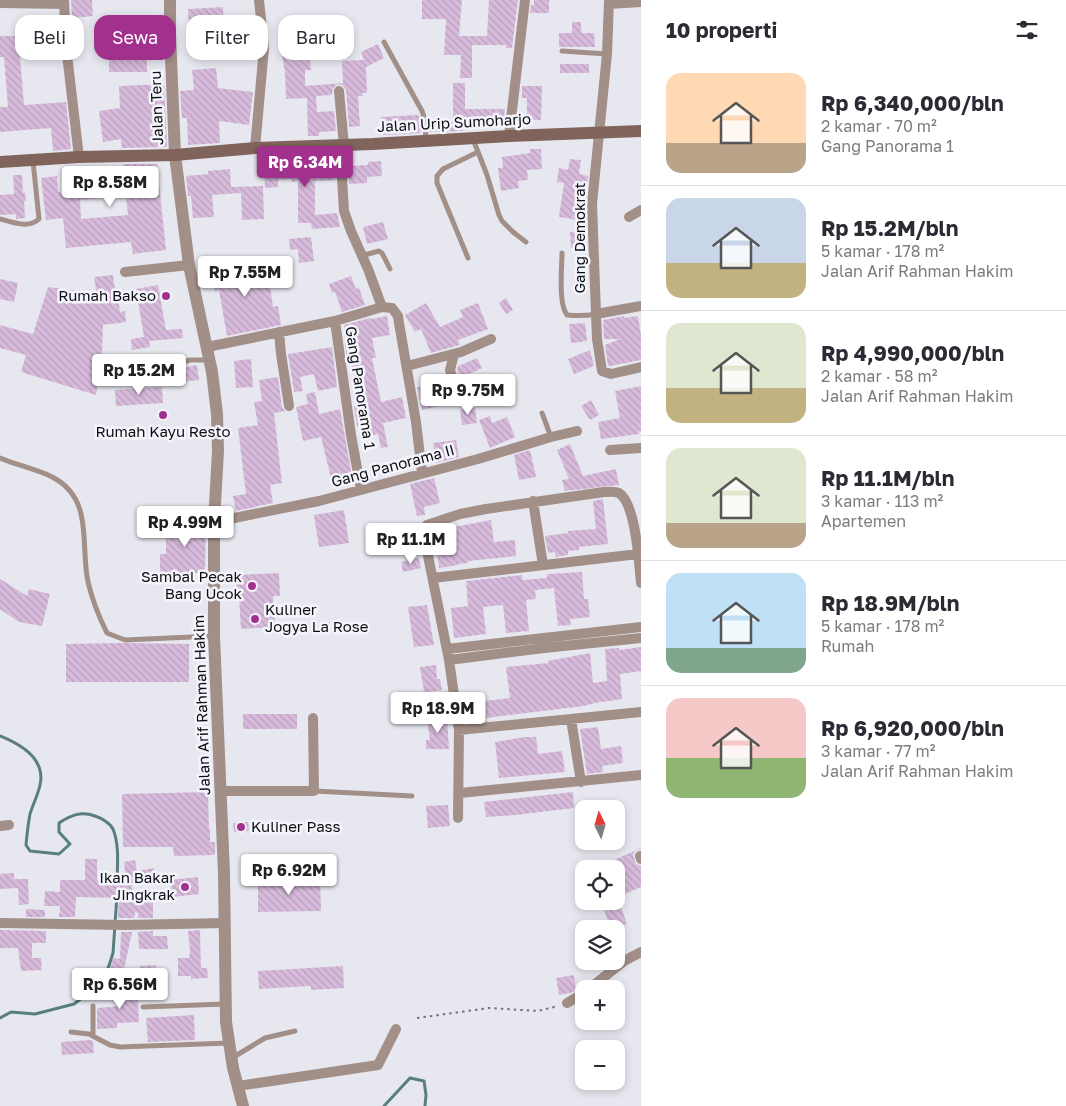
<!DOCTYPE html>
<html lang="id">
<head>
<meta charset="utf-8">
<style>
  body { margin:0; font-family:"Golos Text",sans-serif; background:#f7f7f7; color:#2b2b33; height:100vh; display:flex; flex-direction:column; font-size:19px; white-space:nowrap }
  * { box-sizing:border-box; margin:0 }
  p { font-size:16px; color:#7c7c81 }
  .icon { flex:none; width:28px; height:28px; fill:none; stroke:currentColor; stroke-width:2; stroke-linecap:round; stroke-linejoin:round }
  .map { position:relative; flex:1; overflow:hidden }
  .panel { display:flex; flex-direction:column; background:#fff; width:425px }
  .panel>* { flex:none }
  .hud { position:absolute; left:15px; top:15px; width:475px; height:45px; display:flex; gap:10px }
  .needle { width:32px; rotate:355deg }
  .buttons { position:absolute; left:575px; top:800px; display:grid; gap:10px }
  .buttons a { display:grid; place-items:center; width:50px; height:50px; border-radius:10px; background:#fff; box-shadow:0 2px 8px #0003; font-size:25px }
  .price { position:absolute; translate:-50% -42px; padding:0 11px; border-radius:5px; background:#fff; color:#222; font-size:16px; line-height:32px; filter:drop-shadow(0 1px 2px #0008) }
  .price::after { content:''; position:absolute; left:50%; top:30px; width:15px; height:11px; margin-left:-8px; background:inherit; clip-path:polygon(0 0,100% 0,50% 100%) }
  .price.current { background:#a2318e; color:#fff }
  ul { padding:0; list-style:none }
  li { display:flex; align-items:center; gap:15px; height:125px; padding:0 25px }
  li+li { border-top:1px solid #e1e1e2 }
  li span { display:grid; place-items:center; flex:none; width:140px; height:100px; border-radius:15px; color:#555 }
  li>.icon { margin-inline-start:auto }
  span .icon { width:60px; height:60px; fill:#fffc; stroke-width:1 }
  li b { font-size:21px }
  h2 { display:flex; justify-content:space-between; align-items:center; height:60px; padding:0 25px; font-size:21px }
  .chip { padding:0 18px; border-radius:15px; background:#fff; box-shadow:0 2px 8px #0003; font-size:18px; line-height:45px }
  .chip.current { background:#a2318e; color:#fff }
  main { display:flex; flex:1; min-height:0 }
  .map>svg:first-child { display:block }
</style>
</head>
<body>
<main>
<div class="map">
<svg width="641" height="1106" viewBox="0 0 641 1106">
  <defs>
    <pattern id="building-back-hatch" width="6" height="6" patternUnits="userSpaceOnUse" patternTransform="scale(1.25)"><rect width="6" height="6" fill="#d8bbdc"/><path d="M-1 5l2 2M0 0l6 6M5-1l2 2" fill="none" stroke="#b8a0bc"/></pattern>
  </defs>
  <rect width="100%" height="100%" fill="#e7e8ef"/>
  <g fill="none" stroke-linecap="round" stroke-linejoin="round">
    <!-- stream -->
    <path stroke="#587e81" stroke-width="3" d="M0,736C20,744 46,759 40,785C38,795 33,804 30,814C28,824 27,835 26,845L30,851L59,854L70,844L59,832V823C71,815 81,811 95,816C101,818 110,823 113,829C120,846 117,868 117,887
      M0,1018L11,1012L35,1014L74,1004L95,988L106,975L113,953L117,895
      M384,1106L410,1078L424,1081L426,1095L425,1106"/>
  </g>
  <!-- building -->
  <path fill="url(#building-back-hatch)" fill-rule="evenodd" d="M71,0H92L93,16L72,18Z
    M422,0H462L459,36H487L489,0H518L512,48H506V45H472V78H460L461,55H444L446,19H422Z
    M534,0H549V13H530L531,5H534Z
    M223,7L224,35L189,37L188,9Z
    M572,22H581V33H594L595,47H559V33H572Z
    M0,36H55L56,57H20L24,105L66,102L71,149L53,151L51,128L0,132V107H8L4,57H0Z
    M256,37V57L228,59L227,39Z
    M330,44L332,57L310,60L311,70H305V86L343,83L342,61L364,60L361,52L378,44L384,58L366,67L367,93H362L363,96H358L360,126L349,127L346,90L342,85L338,84L333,88L332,95L316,96L317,112L334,111L336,131L319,132V136H308L307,98L286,99L285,72L282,56L315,52L314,46Z
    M109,51H147V72H109Z
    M560,64H589V73H560Z
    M216,68L218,88L253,92L249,125L219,121L220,143L188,145L187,118H182L180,91L194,90L192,70Z
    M453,83H465V109H505L503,125H463V131L430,132L429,122H453Z
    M164,84L167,147L122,148L121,139L103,142L99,111L120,108L119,86Z
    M522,86H542L541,120H527V98H522Z
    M419,115V122H421L420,133L383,135L381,117Z
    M530,149H541L542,169L527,170L528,180L518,181L519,188L501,191L498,168H503L502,157L530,153Z
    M334,159L335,180L315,181V215L337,213L340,227L312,229L311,223H298V181L292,182V179L278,180V187L265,188L264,165L309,163V161Z
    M570,159L581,160L579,174L588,176L585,203L586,221L559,217L564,183L557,182L559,168L568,170Z
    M381,161L382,176L367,177V183L349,184L348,166L368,165V162Z
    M123,164H157L166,250L133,254L131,242L66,248L63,218L46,220L41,178L57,176L58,192L80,190L79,176L92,175L91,170L123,167ZM126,196L128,215L81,219L80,200Z
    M230,169L231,187L263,186L264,219L242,220L241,193L212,195L214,217L193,218L191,196H188L186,176L208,174V171Z
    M13,175H22L23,193L25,192L26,201H24L25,218L16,219V214L0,215V195L14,194Z
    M383,222L388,239L367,244L363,227Z
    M583,231L584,247L571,248L570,232Z
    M311,237L314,261L299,263L298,249L290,250L289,239Z
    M260,261L264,287L270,286L273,307L278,306L281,325L227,336L219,290L215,291L211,268Z
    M113,275L115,289L117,288L120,312L125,311L126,322L103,325L102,354L96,395L21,372L26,355L0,348V325L33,334L48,287L77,291L97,296L94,277Z
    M351,276L356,289L359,288L365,305L342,312L335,292L332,293L329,284Z
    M0,279L18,283L14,302L0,299Z
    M158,285L166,330L182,329L183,338L149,341L150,347L132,350L131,339L144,337L136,289Z
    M506,298L513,310L506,314L499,303Z
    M426,303L440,327L463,317L460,310L478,303L488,329L458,340L460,345H459L431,353L421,329L415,332L405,315Z
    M387,316L390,335L372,338L376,358H372L381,402L402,397L406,418L383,423L388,447L381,448L378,434L368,436L365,425L357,426L354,406L360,405L351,358L347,359L345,345L347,343L344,325L370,318L371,319Z
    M624,316V318L638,316L641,335V360L610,366H608L605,345L620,339H604L603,320Z
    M585,323L587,341L571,343L569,324Z
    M332,347L337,387L318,391L314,374L300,377L303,391L294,392L288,354Z
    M590,350L594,366L574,374L568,359Z
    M477,358L482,368L460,378L457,370L458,366Z
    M251,359L253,387L236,388L234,361Z
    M197,365L199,380L172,383L171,370Z
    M278,377L282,407L285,411L274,413L282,483L270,485L273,503L236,511L233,496L246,494L238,428L258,425L254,402L262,401L259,380Z
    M443,382L448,404L422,410L417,387Z
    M641,386V431H639V434L601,439L598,422L620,418L615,391Z
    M162,387L163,403L116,406L115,390Z
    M315,392L319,414L340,409L353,482L333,486L321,437L303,441L296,407L308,404L306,394Z
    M591,400L599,415L590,420L581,406Z
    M475,408L477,423L462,425L460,410Z
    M490,416L492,423L507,417L515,437L490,448L479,420Z
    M456,440L459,457L436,463L433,443Z
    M570,444L583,476L616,469L619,485L565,491L562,480L569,479L557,450Z
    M530,450L536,477L519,480L514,455Z
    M434,478L440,503L424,507L425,515L417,516L410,484Z
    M603,499L608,544L579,547V550L568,551V555L556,557L555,552L548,553L545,536L568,533V531L596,529L593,501Z
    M344,510L349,543L319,547L314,515Z
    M491,520L494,542L515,540L516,556L468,561V563L458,564V565L439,568L437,550L456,548L454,527Z
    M206,521L205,573H160V554H166V522Z
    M419,558L421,568L403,572L401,562Z
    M582,572L584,599H588L590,617L570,619L571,625L558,626L554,588L535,590L536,599L526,600L529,631L506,633L503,605L483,607L486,634L454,638L451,608L468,606L466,581L522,575L523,580L547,578V574Z
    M279,573L280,596H273L275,627L241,629L239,597H237L236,575Z
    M0,579L27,596L29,589L50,594L42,626L19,622L0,609Z
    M427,605L434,645L414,647L408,607Z
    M121,643L189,644V682H66V644Z
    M641,647V671L620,674L622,699L595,703L584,706L470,720L468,703L510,698L506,667L549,663L548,661L590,653L593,683L607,681L605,649L619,648V650Z
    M436,665L437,679H440L442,690L424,692L420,667Z
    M243,714H297V729H243Z
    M447,717L449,749H426V740H430L427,720Z
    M598,727L601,749L621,746L623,763L602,766L603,772L587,774L580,729Z
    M525,737H536L538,754L562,751L565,772L499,778L495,742Z
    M208,792L209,829H210V842H215V855L174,856L173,847H123L122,794Z
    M573,792L574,808L516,815L486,817L484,802Z
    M448,805L450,826L428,828L426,806Z
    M248,822L249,831L234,832L233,823Z
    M641,848V849L635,851L633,855L636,864L641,866V887L616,898V888L623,886L616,872L619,871L614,860Z
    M85,859H97V880H109V884L132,885V899L153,898V918H138V913L135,912L134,918H118L119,898L76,897L75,917H59L60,906H44L45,891L60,892V880H85Z
    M135,860L137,871L154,868L155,879L126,884L124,862Z
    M14,873V879H28L29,904L19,905L18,888L0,889V874Z
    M198,877L199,894L172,897L170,880Z
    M320,879L321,911L258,912V880Z
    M601,901H619L627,924L611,929Z
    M26,909L45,910V917H26Z
    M0,930L46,931V943H32V958H41L42,970L21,971L18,948H0Z
    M200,930L201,968H207L208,978L191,979V976H178V958H189L190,951L188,931Z
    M153,931V936H167L168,949H139L138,932Z
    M121,932H132L122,979L113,977L114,972L110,971L113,958L120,959Z
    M156,965V977L141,978L140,966Z
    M343,966L344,988L311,990V986L259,989L258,971Z
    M574,975L576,990L570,993L559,995L556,978Z
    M131,980L132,999L138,998L139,1022L117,1023V1028L97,1029V1008L121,1006L120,981Z
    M194,1015L195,1040L148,1042L146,1018Z
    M91,1040L93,1041L94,1053L62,1055L61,1042Z"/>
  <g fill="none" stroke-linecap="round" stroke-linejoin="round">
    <!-- path -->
    <path stroke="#737377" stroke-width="2" stroke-dasharray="2.5 4" stroke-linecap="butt" d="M417,1018L489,1008L538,1011L558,1006"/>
    <!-- service -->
    <path stroke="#a28f88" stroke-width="5" d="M384,42L422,111L425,120L426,141
      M562,51L607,54
      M473,139L487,175L499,215L502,221L513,232L526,242
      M0,219C13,222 28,229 39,219L33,161
      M562,253C562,268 558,303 567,315C577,316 586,316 596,314
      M361,256L379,251L382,253L390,269
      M468,258L437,183V176L443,169L478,152
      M147,372L190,360H208
      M542,413L551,437
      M0,458C16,465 40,470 54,478C94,500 80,545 88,582C92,599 99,617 107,633L125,640L214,636
      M314,791L412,796
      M93,1006V1036
      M143,1007L225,1004
      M71,1032L89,1034L110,1045L120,1047L229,1043
      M232,1058L265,1038L295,1031"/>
    <!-- minor -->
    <path stroke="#a28f88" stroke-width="10" d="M64,0L66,46L79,157
      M0,3L64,4
      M609,4L641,2
      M339,91L344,146
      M509,136L525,0
      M343,146L341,162L344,211L351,231L368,269L382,307
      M255,148L264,48L259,0
      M629,217L641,210
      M125,272L189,265
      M641,306L596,314L597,339L602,371L611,374L641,367
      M596,314L592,204L607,54L609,0
      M335,321L351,435L361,490
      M279,332L281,354L289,406
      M207,347L335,321L382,307L392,308L398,316L399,323L416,422L422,473
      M454,354L450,370L454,383L481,397
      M407,366L461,352L491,339
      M610,450L641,448
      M533,501L543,565
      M214,522L319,501L478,459L551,437L577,431
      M433,578L638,554
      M447,649L641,627
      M449,660L544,648L641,638
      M571,719L581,782
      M459,730L641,712
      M221,791H314L313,718
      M460,793L641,775
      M458,818L459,730L449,660L424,536L423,532L427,525L460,514L486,509L604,492C608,492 615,491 619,493C636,504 639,564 641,583
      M0,826L9,825
      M640,856L641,859
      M0,923L125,925L225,923
      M589,989L624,961L641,952
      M567,1003L584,993
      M238,1086L378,1065L396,1029"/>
    <!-- tertiary -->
    <path stroke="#a28f88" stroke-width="12" d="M170,0V34L175,155L189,265L212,372L217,414L218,451L214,522V636L224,873L226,1022L233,1068L243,1106"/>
    <!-- secondary -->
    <path stroke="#80645b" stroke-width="12" d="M0,162L79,157L175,155L255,148L373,144L509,136L641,131"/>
  </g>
  <!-- markers -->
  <g fill="#a2318e" stroke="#f4f5fc" stroke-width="2">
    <circle cx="166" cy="296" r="5"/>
    <circle cx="163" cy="415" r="5"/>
    <circle cx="252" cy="586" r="5"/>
    <circle cx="255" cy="619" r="5"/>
    <circle cx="241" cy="827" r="5"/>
    <circle cx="185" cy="887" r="5"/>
  </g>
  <g text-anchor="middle" stroke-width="5" stroke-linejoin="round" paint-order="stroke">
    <!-- street labels -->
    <g font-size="15" fill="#0e0e10" stroke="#f4f5fc">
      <text transform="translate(157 108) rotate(-92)" y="5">Jalan Teru</text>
      <text transform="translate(454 123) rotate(-3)" y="5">Jalan Urip Sumoharjo</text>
      <text transform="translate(580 238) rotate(-90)" y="5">Gang Demokrat</text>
      <text transform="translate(360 388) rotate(81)" y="5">Gang Panorama 1</text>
      <text transform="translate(393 466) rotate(-15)" y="5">Gang Panorama II</text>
      <text transform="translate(202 705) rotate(-92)" y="5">Jalan Arif Rahman Hakim</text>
    </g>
    <!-- poi labels -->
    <g font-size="15" fill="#0e0e10" stroke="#f4f5fc" text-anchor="end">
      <text x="156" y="301">Rumah Bakso</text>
      <text x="163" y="437" text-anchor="middle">Rumah Kayu Resto</text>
      <text x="242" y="582">Sambal Pecak<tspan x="242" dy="17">Bang Ucok</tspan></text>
      <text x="265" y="615" text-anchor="start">Kuliner<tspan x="265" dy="17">Jogya La Rose</tspan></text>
      <text x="251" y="832" text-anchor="start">Kuliner Pass</text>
      <text x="175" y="883">Ikan Bakar<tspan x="175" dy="17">Jingkrak</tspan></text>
    </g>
  </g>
</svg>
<div class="buttons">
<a><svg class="needle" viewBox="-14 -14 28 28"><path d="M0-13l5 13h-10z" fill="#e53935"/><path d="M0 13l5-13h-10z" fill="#7c7c81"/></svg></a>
<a><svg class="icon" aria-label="locate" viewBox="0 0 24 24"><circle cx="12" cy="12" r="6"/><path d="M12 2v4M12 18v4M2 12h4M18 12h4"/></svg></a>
<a><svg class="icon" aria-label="layers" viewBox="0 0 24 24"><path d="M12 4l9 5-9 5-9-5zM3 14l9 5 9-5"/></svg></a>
<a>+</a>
<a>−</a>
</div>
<b class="price current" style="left:305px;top:188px">Rp 6.34M</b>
<b class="price" style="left:110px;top:208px">Rp 8.58M</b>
<b class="price" style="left:245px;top:298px">Rp 7.55M</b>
<b class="price" style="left:139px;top:396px">Rp 15.2M</b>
<b class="price" style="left:468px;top:416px">Rp 9.75M</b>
<b class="price" style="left:185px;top:548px">Rp 4.99M</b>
<b class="price" style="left:411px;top:565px">Rp 11.1M</b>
<b class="price" style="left:438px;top:734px">Rp 18.9M</b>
<b class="price" style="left:289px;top:896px">Rp 6.92M</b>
<b class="price" style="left:120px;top:1010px">Rp 6.56M</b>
<div class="hud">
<a class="chip">Beli</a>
<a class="chip current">Sewa</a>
<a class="chip">Filter</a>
<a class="chip">Baru</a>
</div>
</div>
<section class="panel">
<h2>10 properti<svg class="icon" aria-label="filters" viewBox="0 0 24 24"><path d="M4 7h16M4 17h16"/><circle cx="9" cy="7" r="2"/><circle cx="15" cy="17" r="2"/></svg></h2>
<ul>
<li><span style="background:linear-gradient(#ffd9b3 70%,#b9a48a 0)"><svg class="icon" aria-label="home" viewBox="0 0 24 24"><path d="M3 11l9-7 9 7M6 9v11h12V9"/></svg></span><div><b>Rp 6,340,000/bln</b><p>2 kamar · 70 m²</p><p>Gang Panorama 1</p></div></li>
<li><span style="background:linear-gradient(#c9d6e8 65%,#c2b280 0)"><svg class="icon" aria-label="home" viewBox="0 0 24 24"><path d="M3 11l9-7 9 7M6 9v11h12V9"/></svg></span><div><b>Rp 15.2M/bln</b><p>5 kamar · 178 m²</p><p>Jalan Arif Rahman Hakim</p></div></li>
<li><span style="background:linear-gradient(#dfe7d0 65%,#c2b280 0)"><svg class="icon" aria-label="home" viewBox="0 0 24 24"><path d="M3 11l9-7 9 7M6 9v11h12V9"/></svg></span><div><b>Rp 4,990,000/bln</b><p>2 kamar · 58 m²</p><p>Jalan Arif Rahman Hakim</p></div></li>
<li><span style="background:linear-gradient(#dfe7d0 75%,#b9a48a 0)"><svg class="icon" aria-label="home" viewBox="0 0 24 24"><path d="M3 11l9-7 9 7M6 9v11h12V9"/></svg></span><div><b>Rp 11.1M/bln</b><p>3 kamar · 113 m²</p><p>Apartemen</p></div></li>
<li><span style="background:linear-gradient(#bfe0f5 75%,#7fa58c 0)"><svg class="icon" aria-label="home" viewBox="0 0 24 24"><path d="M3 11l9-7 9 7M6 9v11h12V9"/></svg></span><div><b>Rp 18.9M/bln</b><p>5 kamar · 178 m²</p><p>Rumah</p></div></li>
<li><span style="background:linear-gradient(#f6c9c9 60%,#8fb573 0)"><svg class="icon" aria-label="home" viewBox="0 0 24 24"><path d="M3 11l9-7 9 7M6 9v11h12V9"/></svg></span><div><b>Rp 6,920,000/bln</b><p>3 kamar · 77 m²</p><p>Jalan Arif Rahman Hakim</p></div></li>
</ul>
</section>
</main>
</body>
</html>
